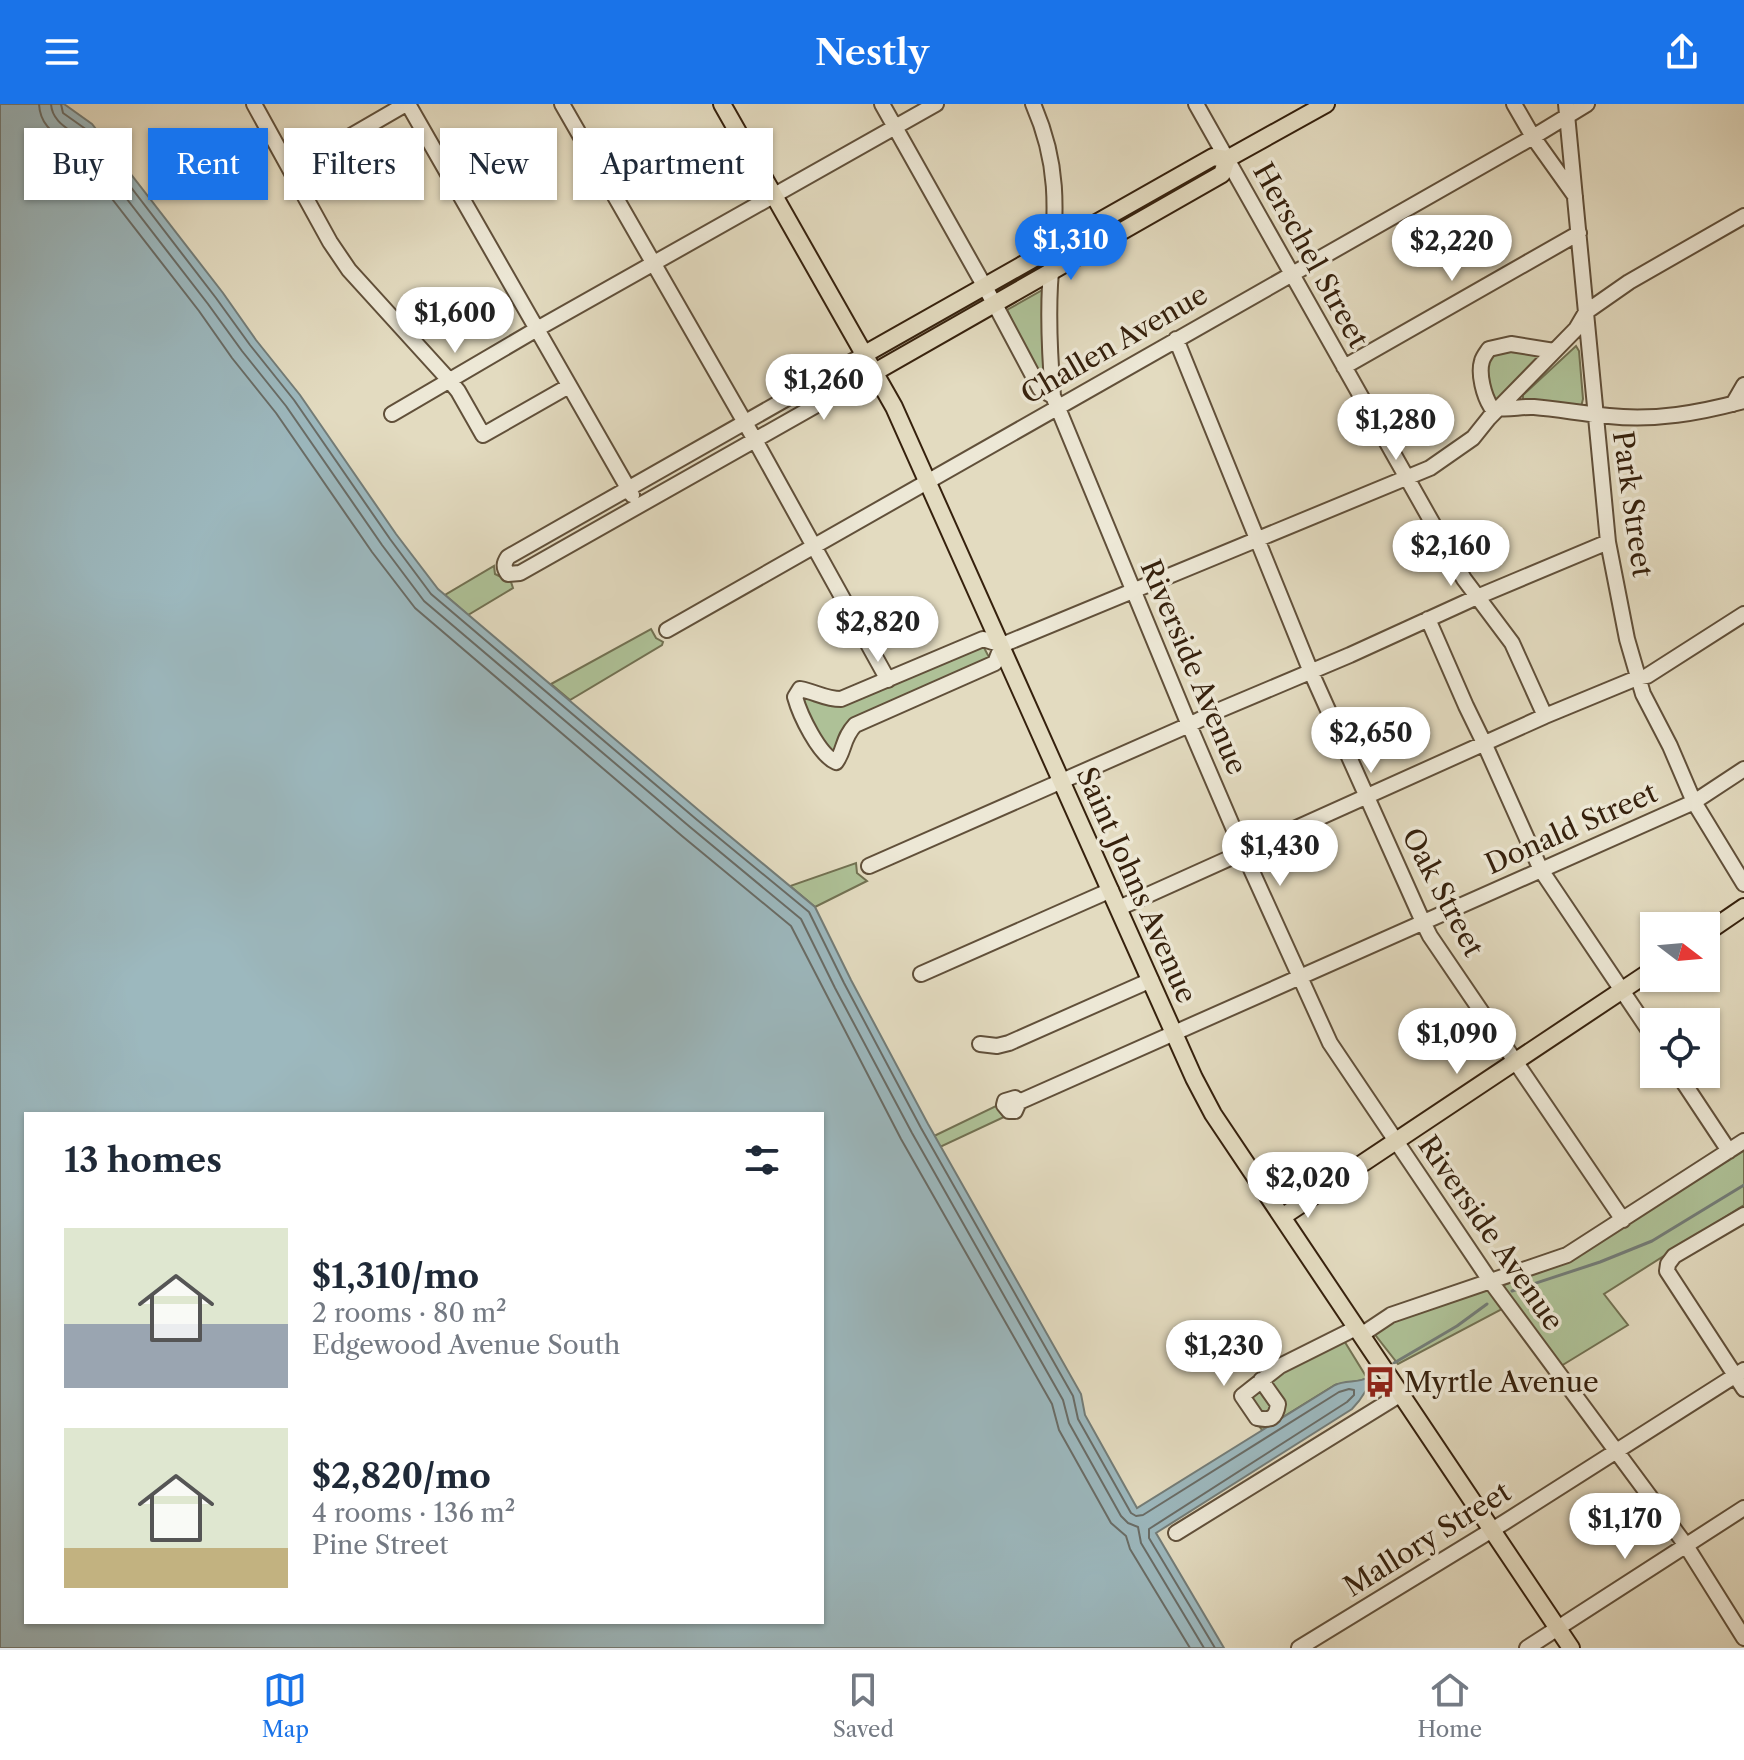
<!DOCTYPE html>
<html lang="en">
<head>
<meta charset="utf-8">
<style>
  body { margin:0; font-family:"Libre Caslon Text",serif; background:#f6f6f7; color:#1f2937; height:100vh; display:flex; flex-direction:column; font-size:30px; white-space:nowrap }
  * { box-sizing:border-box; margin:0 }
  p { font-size:26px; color:#747a83 }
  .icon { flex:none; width:44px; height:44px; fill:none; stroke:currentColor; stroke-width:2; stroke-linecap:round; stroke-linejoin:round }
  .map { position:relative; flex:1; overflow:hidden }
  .side { position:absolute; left:24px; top:1008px; width:800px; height:512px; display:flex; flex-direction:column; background:#fff; border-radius:0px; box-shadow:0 2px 6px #0004 }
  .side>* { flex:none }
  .guide { position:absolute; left:24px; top:24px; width:800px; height:72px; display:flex; gap:16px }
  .needle { width:52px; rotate:106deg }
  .controls { position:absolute; left:1640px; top:808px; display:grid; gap:16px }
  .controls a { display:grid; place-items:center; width:80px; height:80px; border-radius:0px; background:#fff; box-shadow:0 2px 6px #0004; font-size:40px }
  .price { position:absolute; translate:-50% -68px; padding:0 18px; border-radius:28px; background:#fff; color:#222; font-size:26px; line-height:52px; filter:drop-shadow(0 2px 4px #0008) }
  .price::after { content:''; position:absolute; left:50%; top:48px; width:24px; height:18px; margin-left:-12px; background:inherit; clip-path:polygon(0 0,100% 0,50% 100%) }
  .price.current { background:#1a73e8; color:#fff }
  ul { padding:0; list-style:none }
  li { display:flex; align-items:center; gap:24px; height:200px; padding:0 40px }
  li span { display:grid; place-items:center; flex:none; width:224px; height:160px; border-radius:0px; color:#555 }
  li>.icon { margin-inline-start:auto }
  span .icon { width:96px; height:96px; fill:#fffc; stroke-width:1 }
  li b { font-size:34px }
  h2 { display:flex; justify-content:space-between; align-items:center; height:96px; padding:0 40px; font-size:34px }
  .pill { padding:0 28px; border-radius:0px; background:#fff; box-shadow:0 2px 6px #0004; font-size:28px; line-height:72px }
  .pill.current { background:#1a73e8; color:#fff }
  header { display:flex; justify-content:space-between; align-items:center; height:104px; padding:0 40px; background:#1a73e8; color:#fff; font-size:36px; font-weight:600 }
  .tabs { display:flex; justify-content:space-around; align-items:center; height:112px; border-top:2px solid #e0e1e3; background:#fff; font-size:22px; color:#747a83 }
  .tabs a { display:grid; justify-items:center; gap:4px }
  .tabs .current { color:#1a73e8 }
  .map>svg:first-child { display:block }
</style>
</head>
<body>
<header><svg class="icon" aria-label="menu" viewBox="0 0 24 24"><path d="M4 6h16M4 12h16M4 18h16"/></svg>Nestly<svg class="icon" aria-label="share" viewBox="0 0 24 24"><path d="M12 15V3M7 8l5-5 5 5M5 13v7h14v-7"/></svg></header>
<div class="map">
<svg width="1744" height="1544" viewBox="0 0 1744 1544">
  <rect width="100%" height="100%" fill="#e3dbc0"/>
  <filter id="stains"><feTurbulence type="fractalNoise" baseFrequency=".0025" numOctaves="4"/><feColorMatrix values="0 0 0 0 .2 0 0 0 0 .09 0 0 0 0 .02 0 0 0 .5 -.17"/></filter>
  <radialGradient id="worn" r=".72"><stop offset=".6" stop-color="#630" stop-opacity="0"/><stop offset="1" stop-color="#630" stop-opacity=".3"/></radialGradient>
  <!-- green -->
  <path fill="#aec197" stroke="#727152" stroke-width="2" d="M1046,184L1043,283L1007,206Z
    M1576,242L1579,247L1583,295L1581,303L1523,296V291Z
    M1512,245L1543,250L1499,298L1492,295C1489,281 1478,252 1498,246C1503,245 1507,246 1512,245Z
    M494,462L495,470L511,478L513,484L468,511L445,491Z
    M651,525L656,534L663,538L662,541L570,596L551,580Z
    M981,538L991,557L849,620L838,645L831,649L826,647L802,596L806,592L820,598Z
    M856,759L857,769L867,777L815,803L790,782Z
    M998,1001L1004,1013L940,1043L934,1032Z
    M1744,1046V1101L1604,1190L1628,1221L1561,1262L1501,1182L1571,1156Z
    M1492,1184L1506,1203L1398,1260L1373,1228L1394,1217Z
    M1343,1235L1367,1274C1360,1278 1345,1278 1335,1281L1262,1326L1240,1297L1276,1271Z"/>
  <!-- water -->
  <path fill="#9cb8be" stroke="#737c77" stroke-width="2" fill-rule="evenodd" d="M0,0H64L92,20L223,189L256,236L300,291L396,430L438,485L702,709L815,803L851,876L928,1020L1081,1290L1085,1311L1137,1404L1335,1281C1345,1276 1358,1279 1367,1274L1371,1279L1359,1297L1352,1305L1156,1429L1224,1544H0ZM26,1010H822V1518H26Z"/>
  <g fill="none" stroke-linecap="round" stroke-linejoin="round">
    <!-- shore -->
    <path stroke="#696c66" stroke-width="2" d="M39,0C40,22 55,30 71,42L199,207L232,254L276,309L372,448L415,504L682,732L791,822L901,1035L1052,1300L1059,1326L1111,1419L1126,1432L1130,1445L1190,1544
      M51,0C52,17 67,24 79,33L208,200L242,247L286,302L382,441L424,497L690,723L801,815L835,884L912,1029L1063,1296L1069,1319L1121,1412L1128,1419L1138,1423L1141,1439L1204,1544
      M61,0L63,9L87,26L216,194L250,241L294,296L390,435L431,490L696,715L809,808L844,879L921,1024L1073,1292L1078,1315L1131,1409L1136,1412L1143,1411L1339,1288L1349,1285L1354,1286V1291L1347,1298L1149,1425V1434L1215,1544"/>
    <!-- stream -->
    <path stroke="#737c77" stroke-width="3" d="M1512,1187L1600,1158L1652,1137L1744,1081
      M1394,1259L1457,1222L1487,1200"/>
    <defs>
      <path id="minor" d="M254,0L330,138L349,166L449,276L458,287L483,331L569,282
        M408,0L632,391
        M562,0L755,336L888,576
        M882,0L999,208L1040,285L1053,292L1189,621L1250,763L1330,939L1491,1178L1685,1440L1744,1534
        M1033,0C1062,66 1055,113 1050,181C1048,218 1050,255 1053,292
        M1196,0L1464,475L1512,539L1545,612
        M1514,0L1533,33L1575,92
        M1566,0L1608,438L1627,535L1643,590L1670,642L1694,698L1744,780
        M292,66L406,0
        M1176,235L1311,568L1423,818L1430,832L1623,1116
        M1554,247L1511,240L1489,245C1487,248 1483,253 1482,257C1478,270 1484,292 1491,303C1505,307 1520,302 1534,303C1559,305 1584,310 1609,312C1655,317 1699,309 1744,297
        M865,250L508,453C504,459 503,463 508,470L520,469L875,268
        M1344,263L1579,129
        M1733,300L1744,281
        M392,310L537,225L936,0
        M1428,515L1466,602L1485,641L1541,766L1654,934
        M667,526L1533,33L1587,0
        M983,535L1002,541L995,559L855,621C842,635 845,646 836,658C819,651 800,611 795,593L800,585C816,588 825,595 841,595Z
        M1002,541L1430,364L1473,334L1489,314L1576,225L1586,208L1629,178L1744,112
        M869,762L1189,621L1215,608L1350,551L1477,493L1608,438
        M1119,804L1545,612L1637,574L1647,572L1744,510
        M921,870L1111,786
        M980,940L997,942L1009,939L1151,876
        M1678,970L1729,1047
        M1019,998L1015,994L1005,997L1004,1001L1009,1007H1015L1019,998L1694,698L1744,665
        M1744,1111L1674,1152L1668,1160L1667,1167L1744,1285
        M1361,1231L1391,1211L1567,1151L1744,1037
        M1261,1276L1278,1300C1276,1314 1271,1317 1257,1314L1242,1292L1280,1262L1356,1224
        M1176,1429L1401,1290
        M1299,1544L1505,1418L1744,1266
        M1527,1544L1744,1404"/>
      <path id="major" d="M722,0L894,303L1194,974L1213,1010L1571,1544
        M865,250L1213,53L1227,55L1326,0
        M875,268L1222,70L1227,55
        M1706,829L1744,803
        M1282,1113L1654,865"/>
    </defs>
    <!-- minor casing -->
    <use href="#minor" stroke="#61503a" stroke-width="18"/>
    <!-- major casing -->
    <use href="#major" stroke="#36210d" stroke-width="20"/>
    <!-- minor -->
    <use href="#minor" stroke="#ede8d6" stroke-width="14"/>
    <!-- major -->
    <use href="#major" stroke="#e3dbc0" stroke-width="16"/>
  </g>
  <!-- icons -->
  <defs>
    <symbol id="bus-bare" viewBox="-9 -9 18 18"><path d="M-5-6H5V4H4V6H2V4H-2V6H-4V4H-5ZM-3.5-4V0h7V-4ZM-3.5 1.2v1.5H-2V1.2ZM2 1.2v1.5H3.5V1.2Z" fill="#8f2418" stroke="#ede8d6" stroke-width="2.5" paint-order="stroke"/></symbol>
  </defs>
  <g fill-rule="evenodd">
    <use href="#bus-bare" x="1358" y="1256" width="44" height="44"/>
  </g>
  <g text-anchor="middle" stroke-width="7" stroke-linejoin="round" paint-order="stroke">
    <!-- street labels -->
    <g font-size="28" fill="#36210d" stroke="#ede8d6">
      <text transform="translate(1311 151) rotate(61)" y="10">Herschel Street</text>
      <text transform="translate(1114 240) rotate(-30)" y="10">Challen Avenue</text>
      <text transform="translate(1633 400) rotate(82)" y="10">Park Street</text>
      <text transform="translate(1194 563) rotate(67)" y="10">Riverside Avenue</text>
      <text transform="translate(1571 724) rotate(-24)" y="10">Donald Street</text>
      <text transform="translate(1137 781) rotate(66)" y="10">Saint Johns Avenue</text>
      <text transform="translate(1443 788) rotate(62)" y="10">Oak Street</text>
      <text transform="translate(1491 1129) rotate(55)" y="10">Riverside Avenue</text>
      <text transform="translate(1427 1435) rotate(-32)" y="10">Mallory Street</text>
    </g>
    <!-- poi labels -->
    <g font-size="28" fill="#36210d" stroke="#ede8d6" text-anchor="start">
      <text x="1404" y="1288">Myrtle Avenue</text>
    </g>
  </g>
  <rect width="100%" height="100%" filter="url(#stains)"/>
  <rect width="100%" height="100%" fill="url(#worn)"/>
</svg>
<div class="controls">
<a><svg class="needle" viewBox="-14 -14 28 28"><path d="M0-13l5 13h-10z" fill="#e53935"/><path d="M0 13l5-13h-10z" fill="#747a83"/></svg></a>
<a><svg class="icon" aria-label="locate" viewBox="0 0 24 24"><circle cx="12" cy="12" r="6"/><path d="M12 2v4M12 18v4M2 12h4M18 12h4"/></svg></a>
</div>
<b class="price current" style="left:1071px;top:178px">$1,310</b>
<b class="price" style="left:1452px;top:179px">$2,220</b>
<b class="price" style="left:455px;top:251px">$1,600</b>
<b class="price" style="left:824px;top:318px">$1,260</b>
<b class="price" style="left:1396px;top:358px">$1,280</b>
<b class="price" style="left:1451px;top:484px">$2,160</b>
<b class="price" style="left:878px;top:560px">$2,820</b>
<b class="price" style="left:1371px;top:671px">$2,650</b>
<b class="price" style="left:1280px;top:784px">$1,430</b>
<b class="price" style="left:1457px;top:972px">$1,090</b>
<b class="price" style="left:1308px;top:1116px">$2,020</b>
<b class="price" style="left:1224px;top:1284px">$1,230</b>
<b class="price" style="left:1625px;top:1457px">$1,170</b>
<div class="guide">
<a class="pill">Buy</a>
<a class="pill current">Rent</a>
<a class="pill">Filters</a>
<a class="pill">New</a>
<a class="pill">Apartment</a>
</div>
<section class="side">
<h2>13 homes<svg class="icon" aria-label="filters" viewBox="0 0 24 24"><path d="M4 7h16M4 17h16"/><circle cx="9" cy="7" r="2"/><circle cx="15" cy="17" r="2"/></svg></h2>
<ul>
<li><span style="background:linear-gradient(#dfe7d0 60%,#9aa5b1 0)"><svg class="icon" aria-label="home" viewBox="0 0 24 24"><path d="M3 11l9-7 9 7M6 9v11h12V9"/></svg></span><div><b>$1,310/mo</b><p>2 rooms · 80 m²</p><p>Edgewood Avenue South</p></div></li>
<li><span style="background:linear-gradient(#dfe7d0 75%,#c2b280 0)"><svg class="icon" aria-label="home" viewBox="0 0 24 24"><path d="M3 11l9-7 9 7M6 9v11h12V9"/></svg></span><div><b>$2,820/mo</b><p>4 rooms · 136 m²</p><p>Pine Street</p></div></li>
</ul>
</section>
</div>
<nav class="tabs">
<a class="current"><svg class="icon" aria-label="map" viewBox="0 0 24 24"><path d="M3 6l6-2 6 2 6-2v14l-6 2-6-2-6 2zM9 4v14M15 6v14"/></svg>Map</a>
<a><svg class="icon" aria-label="saved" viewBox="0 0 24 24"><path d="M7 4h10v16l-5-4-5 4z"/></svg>Saved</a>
<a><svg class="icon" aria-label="home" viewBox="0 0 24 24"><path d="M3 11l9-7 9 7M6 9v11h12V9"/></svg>Home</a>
</nav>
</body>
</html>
